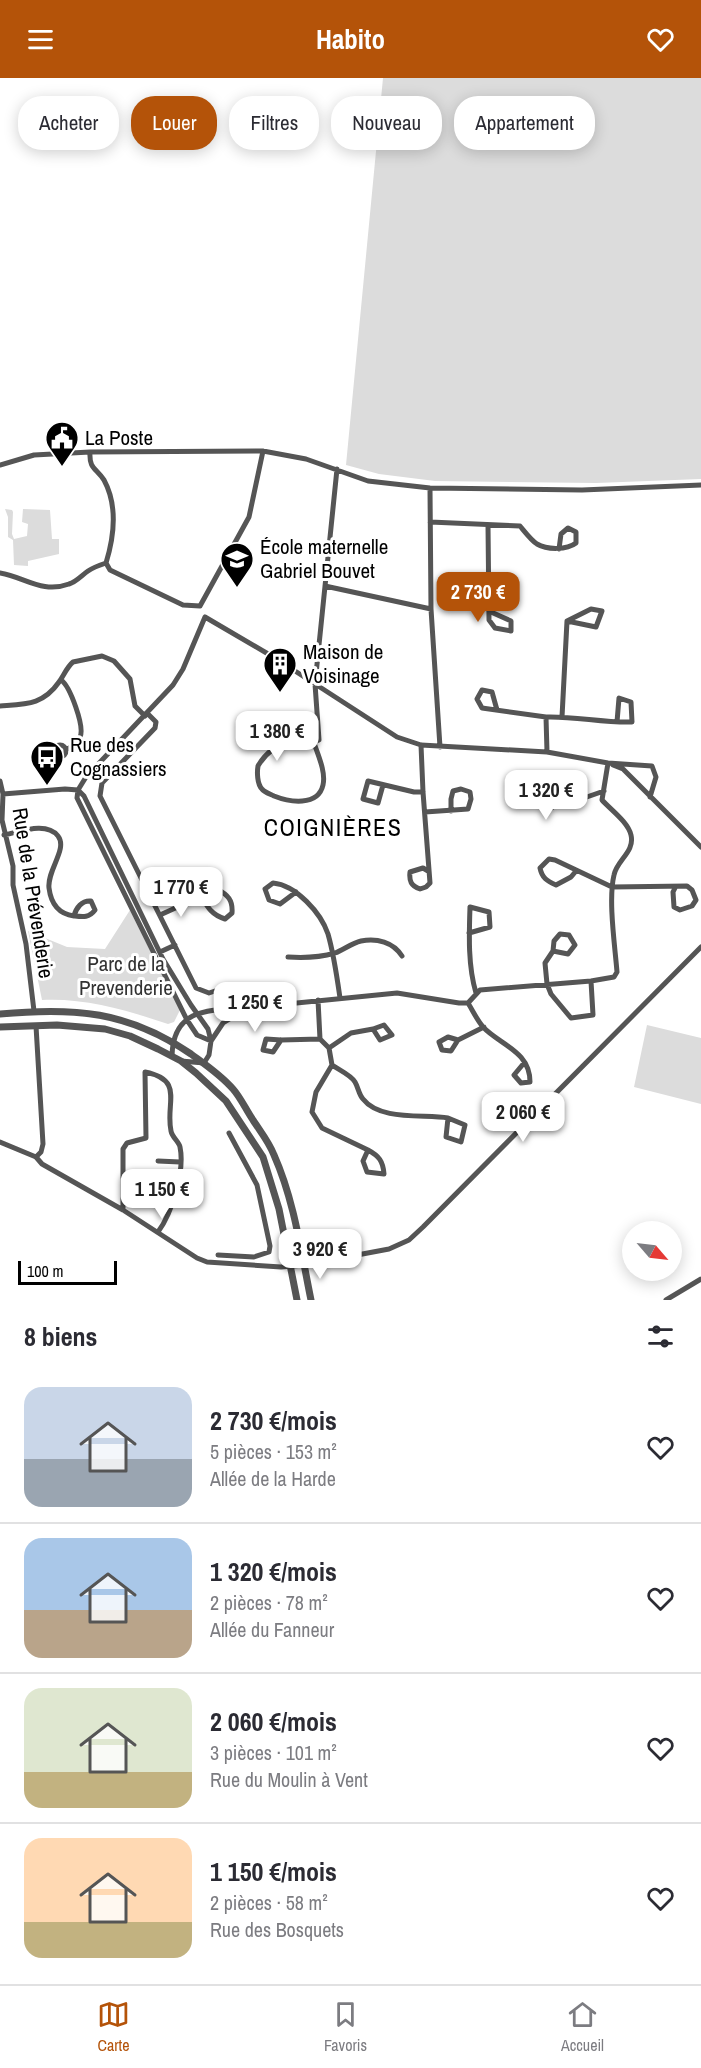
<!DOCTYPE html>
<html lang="fr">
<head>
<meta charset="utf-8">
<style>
  body { margin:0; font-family:"Archivo Narrow",sans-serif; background:#f7f7f7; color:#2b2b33; height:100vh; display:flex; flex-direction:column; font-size:22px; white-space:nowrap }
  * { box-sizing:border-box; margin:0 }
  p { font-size:20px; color:#7c7c81 }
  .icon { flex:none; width:33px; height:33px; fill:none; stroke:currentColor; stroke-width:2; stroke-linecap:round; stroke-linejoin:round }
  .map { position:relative; height:1222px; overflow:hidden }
  .details { display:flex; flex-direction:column; background:#fff; flex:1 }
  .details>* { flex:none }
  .guide { position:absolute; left:18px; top:18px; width:666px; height:54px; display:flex; gap:12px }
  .needle { width:39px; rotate:118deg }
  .tools { position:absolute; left:622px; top:1143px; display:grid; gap:12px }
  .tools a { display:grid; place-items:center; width:60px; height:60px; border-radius:50%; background:#fff; box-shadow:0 3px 15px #0003; font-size:30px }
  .scale { position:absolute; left:18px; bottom:15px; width:99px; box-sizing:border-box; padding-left:6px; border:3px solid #000; border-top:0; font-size:16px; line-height:21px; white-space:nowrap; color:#000; -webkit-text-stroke:4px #fff; paint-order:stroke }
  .price { position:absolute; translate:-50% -51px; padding:0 14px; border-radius:12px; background:#fff; color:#222; font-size:20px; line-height:39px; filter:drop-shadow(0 2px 3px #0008) }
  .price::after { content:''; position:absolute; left:50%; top:36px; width:18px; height:14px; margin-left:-9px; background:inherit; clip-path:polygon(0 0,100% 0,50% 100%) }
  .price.on { background:#b45309; color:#fff }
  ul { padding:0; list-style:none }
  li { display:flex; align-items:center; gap:18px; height:150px; padding:0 24px }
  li+li { border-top:2px solid #e1e1e2 }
  li span { display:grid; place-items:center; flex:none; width:168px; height:120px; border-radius:18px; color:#555 }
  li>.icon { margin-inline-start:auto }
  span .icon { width:72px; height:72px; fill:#fffc; stroke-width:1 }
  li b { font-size:26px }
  h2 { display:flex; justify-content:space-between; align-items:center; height:72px; padding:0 24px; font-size:26px }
  .tag { padding:0 21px; border-radius:24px; background:#fff; box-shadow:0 3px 15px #0003; font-size:21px; line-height:54px }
  .tag.on { background:#b45309; color:#fff }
  header { display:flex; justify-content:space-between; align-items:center; height:78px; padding:0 24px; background:#b45309; color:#fff; font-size:27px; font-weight:800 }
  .menu { display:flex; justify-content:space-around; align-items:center; height:84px; border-top:2px solid #e1e1e2; background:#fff; font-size:16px; color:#7c7c81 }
  .menu a { display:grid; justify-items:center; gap:3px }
  .menu .on { color:#b45309 }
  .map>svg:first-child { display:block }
</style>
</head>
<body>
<header><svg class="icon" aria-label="menu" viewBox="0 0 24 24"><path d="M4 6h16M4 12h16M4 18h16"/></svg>Habito<svg class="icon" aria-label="heart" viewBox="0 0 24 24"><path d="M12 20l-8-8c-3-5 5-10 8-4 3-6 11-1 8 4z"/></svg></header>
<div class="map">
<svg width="701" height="1222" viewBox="0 0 701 1222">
  <rect width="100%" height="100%" fill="#fff"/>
  <!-- green -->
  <path fill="#dcdcdc" d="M383,0H701V401L596,405L435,403L379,396L346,387Z
    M5,431L12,432L13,434L12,456L14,461L27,458L28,446L22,444L23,431L50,432L52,461H59V476L28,483V488L14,487L13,462L8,459V439Z
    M130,832L180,932L174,944L168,946C126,932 86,920 42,922L28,853L67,869L105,871Z
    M647,947L701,960V1026L634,1009Z"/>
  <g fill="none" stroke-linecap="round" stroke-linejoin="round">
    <!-- minor -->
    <path stroke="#555" stroke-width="5" d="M90,374C89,391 96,390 104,402C118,428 114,459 106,485
      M0,387L34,377L90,374L263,373L306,381L368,403L430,410L582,412L701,407
      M430,410L431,531L440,669
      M430,444L520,448C525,454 531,462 537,466C547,472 567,472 576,465V454L568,450L561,456L559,471
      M488,447L489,542L495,550L511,553V543L491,534
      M106,485L110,492L183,527L200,528
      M0,495C25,499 42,516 69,506C76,504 82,497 88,493C94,489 100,487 106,485
      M325,508L431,531
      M200,528L249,439L263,373
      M205,539L275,580L397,659L421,667L547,674L608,685L652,688L656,699L650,719
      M205,539L183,591L173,607L86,699L78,712L77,720L187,942L197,957L211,963
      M61,602C70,608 85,649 80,659C78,665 71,669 66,672
      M0,628C26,626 43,627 59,604C64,597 67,589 73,584L102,578L114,583L130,601L135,628L145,638
      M497,632L492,614L482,612L477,621L482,630L546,639L547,674
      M147,635L156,644L155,650L102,705L100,718L196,910L209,915L215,913
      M546,639C575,638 603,645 632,644L631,624L619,620L617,644
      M562,639L567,543L591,531L602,533L596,549L567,543
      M314,665C318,677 326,694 323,707C318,729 289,724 274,718C270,716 264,714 262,711C257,706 257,694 258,688C265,676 279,663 294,664C303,664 311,667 319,662L315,606L337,391
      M421,667L423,714L430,805L426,809L420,811C411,808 409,803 410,794L423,790L428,793
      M54 673a6 6 0 1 1 12 0a6 6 0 1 1-12 0Z
      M613,687L623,691L701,769
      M0,703L3,716L2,742L13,788V807L26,866L34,933
      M383,707L378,725L363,721L368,703L414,714H423
      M537 721a10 10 0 1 1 20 0a10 10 0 1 1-20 0Z
      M78,712L84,718L163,881L191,927L208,951L211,963
      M3,716L65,711L78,712
      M556,725L561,728L604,713
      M425,734L468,731L471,721L470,714L461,711L453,713L451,721V733
      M4,757C20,754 46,743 58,758C68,771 47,792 49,810C51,826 59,836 74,838C83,839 89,840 95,832L91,823C82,822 76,830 74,838
      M576,793L571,799L556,807C547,803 542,800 540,790L549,781L555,782L612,809L687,808L692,812L696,822L692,828L680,832L674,829L673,814L675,810
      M296,814L280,826L269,822L265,811L273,805C296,807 321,835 328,856C334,877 337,899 340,920
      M160,837L217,811C228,817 233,822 232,835L225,841C212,837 208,830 201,818
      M469,855L490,849L489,834L470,829C469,858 468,888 476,915
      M553,873L554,863L560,856L569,857L575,867L568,876L553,873L545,885L547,906L551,916L571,940L593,937L591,903
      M160,874L175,867
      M288,879C302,880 321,879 335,875C343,872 352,865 361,863C377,860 393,864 402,878
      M318,922L320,961L329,970L332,987C339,992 351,997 355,1004C358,1009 359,1017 363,1021C380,1043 424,1036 448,1040L446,1059L461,1064L465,1047L448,1040
      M468,925C473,933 477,942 483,949C500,967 530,973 530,1004L521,1005L514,997L524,985
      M281,962L273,974L263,972L266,961L281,962L320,961
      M458,962L448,959L439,964L442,972L451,973L458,962L484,949
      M329,970L351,955L373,951L380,962L392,957L384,947L373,951
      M172,978C173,930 209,932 246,930
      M181,983L204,985L209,977L211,963L223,945L247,930L397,915L459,925H468L480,912L591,903L614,899L617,894C615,868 608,822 614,797C617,782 635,774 631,757C628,744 611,732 602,722L608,685
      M332,987L316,1014L312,1034L322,1050L368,1072L363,1083L367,1094L384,1096C383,1083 379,1078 368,1072
      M0,1064L36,1079L41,1074L43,1066L36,948
      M36,1079L42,1086L123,1132L197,1180L207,1184L281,1189L304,1187L389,1171L409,1162L423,1149L701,869
      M158,1083L180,1084
      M123,1132V1071L127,1065L146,1060L145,994C185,1002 165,1025 171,1053C172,1059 179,1064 180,1069C185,1093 172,1135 158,1154
      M218,1177L254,1179L269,1174L270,1168L257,1107L229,1055
      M666,1222L701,1201"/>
    <!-- tertiary -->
    <path stroke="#555" stroke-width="7" d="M0,936C74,929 128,933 191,976C206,987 221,997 233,1011C241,1020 246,1032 253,1042C260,1053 269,1064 274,1077C294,1122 301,1173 311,1222
      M0,949L57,947L105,951L130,958L158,971L181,983L196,995L226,1023L263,1079L279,1131L297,1222"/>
  </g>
  <!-- icons -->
  <defs>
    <symbol id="civic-pin" viewBox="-11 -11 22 30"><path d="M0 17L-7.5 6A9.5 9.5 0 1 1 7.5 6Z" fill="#000" stroke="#fff"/><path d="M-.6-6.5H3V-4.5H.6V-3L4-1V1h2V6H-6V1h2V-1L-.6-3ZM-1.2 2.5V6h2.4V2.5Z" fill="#fff"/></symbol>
    <symbol id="school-pin" viewBox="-11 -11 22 30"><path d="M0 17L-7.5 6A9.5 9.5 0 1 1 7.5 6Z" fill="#000" stroke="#fff"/><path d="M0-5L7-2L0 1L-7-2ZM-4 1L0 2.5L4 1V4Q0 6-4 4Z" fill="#fff"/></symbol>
    <symbol id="building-pin" viewBox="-11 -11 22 30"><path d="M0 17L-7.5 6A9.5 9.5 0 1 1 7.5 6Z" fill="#000" stroke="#fff"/><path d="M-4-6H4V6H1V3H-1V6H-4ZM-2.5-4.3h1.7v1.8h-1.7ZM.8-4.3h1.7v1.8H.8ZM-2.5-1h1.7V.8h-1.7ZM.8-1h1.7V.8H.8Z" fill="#fff"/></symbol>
    <symbol id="bus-pin" viewBox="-11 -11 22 30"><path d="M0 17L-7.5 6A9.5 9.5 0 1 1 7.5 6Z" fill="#000" stroke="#fff"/><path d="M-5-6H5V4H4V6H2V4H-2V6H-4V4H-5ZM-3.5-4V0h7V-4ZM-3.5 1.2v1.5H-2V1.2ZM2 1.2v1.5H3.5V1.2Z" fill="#fff"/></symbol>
  </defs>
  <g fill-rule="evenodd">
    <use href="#civic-pin" x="43" y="341" width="38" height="52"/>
    <use href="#school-pin" x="218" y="462" width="38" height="52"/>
    <use href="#building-pin" x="261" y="567" width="38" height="52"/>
    <use href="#bus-pin" x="28" y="660" width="38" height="52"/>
  </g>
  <g text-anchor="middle" stroke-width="6" stroke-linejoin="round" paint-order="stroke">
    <!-- poi labels -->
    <g font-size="21" fill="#000" stroke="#fff" text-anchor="start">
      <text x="85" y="367">La Poste</text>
      <text x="260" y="476">École maternelle<tspan x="260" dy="24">Gabriel Bouvet</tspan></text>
      <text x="303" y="581">Maison de<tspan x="303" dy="24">Voisinage</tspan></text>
      <text x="70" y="674">Rue des<tspan x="70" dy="24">Cognassiers</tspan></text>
    </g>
    <!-- street labels -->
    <g font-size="21" fill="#000" stroke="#fff">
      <text transform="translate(33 815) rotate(81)" y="7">Rue de la Prévenderie</text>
    </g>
    <!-- park labels -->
    <g font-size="21" fill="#333" stroke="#fff">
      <text x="126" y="893">Parc de la<tspan x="126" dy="24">Prevenderie</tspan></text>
    </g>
    <!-- quarter labels -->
    <g font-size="24" letter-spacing="1.5" fill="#000" stroke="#fff">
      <text x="333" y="758">COIGNIÈRES</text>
    </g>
  </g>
</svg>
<div class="tools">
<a><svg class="needle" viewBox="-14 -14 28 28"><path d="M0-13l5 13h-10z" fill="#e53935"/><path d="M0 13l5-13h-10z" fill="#7c7c81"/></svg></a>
</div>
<div class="scale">100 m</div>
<b class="price on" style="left:478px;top:545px">2 730 €</b>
<b class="price" style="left:277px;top:684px">1 380 €</b>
<b class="price" style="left:546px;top:743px">1 320 €</b>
<b class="price" style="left:181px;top:840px">1 770 €</b>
<b class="price" style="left:255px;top:955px">1 250 €</b>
<b class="price" style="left:523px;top:1065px">2 060 €</b>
<b class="price" style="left:162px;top:1142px">1 150 €</b>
<b class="price" style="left:320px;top:1202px">3 920 €</b>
<div class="guide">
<a class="tag">Acheter</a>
<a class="tag on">Louer</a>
<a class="tag">Filtres</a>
<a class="tag">Nouveau</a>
<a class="tag">Appartement</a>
</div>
</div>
<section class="details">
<h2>8 biens<svg class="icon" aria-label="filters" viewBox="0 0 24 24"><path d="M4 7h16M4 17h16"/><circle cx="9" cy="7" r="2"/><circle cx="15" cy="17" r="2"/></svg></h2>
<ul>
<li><span style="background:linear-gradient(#c9d6e8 60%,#9aa5b1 0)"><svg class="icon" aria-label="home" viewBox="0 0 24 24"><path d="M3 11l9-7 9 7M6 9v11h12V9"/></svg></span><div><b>2 730 €/mois</b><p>5 pièces · 153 m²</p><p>Allée de la Harde</p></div><svg class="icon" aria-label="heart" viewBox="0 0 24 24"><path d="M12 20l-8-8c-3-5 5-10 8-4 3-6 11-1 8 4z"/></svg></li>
<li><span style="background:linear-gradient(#a9c7e8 60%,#b9a48a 0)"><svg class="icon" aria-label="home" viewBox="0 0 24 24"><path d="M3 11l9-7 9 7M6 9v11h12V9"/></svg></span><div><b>1 320 €/mois</b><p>2 pièces · 78 m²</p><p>Allée du Fanneur</p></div><svg class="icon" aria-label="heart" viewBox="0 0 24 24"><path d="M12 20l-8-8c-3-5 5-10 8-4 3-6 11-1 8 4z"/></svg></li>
<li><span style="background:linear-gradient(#dfe7d0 70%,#c2b280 0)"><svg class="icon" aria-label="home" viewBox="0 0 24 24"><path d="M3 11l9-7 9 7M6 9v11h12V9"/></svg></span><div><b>2 060 €/mois</b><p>3 pièces · 101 m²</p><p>Rue du Moulin à Vent</p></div><svg class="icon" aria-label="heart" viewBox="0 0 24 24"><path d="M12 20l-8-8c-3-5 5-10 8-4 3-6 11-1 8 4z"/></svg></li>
<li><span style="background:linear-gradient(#ffd9b3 70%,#c2b280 0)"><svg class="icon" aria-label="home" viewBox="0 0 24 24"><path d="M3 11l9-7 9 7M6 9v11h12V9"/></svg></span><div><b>1 150 €/mois</b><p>2 pièces · 58 m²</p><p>Rue des Bosquets</p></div><svg class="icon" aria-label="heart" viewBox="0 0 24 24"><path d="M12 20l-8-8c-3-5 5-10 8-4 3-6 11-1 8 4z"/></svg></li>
</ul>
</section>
<nav class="menu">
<a class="on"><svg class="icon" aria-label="map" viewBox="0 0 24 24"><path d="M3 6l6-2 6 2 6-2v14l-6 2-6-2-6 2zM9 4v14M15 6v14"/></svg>Carte</a>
<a><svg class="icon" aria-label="saved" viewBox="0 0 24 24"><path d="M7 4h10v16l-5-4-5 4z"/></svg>Favoris</a>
<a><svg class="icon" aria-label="home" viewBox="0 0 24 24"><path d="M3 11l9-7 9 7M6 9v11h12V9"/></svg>Accueil</a>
</nav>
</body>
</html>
